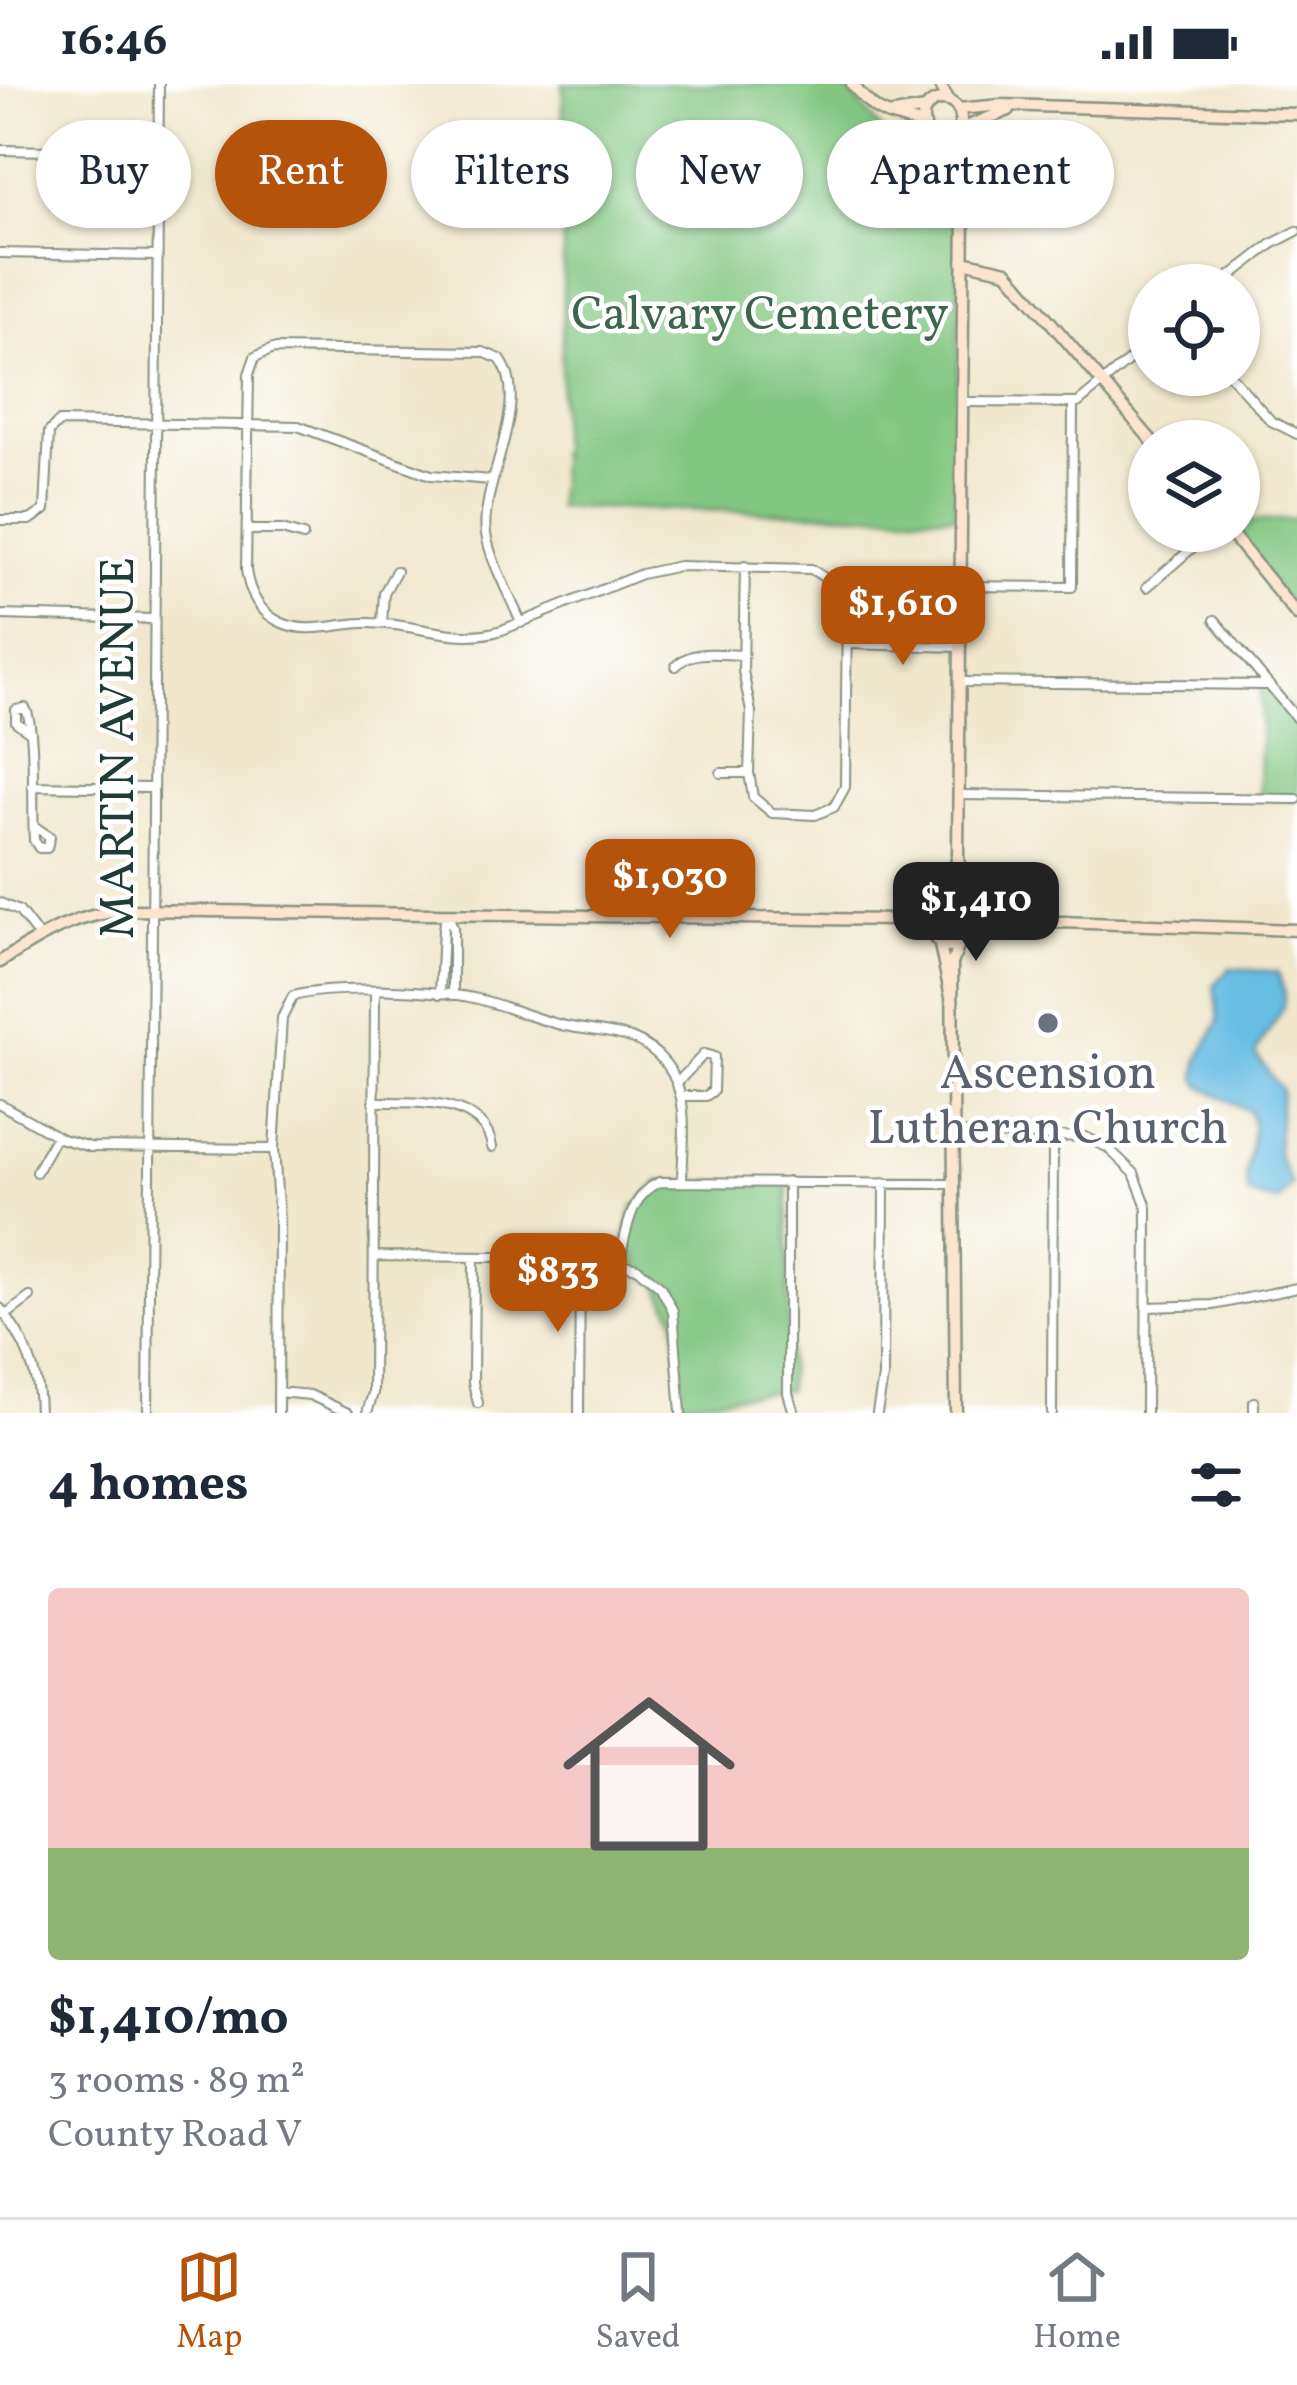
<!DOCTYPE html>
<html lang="en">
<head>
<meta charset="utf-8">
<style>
  body { margin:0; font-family:Vollkorn,serif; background:#f2f2f3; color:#1f2937; height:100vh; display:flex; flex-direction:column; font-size:45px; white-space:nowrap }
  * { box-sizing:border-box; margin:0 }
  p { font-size:39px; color:#747a83 }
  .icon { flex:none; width:66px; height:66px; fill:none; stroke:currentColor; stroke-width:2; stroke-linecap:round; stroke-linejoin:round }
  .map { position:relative; height:1329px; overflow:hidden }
  .drawer { display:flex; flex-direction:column; background:#fff; flex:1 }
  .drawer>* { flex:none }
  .hud { position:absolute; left:36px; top:36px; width:1227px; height:108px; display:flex; gap:24px }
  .buttons { position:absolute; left:1128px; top:180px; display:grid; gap:24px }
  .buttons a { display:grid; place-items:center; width:132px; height:132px; border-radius:50%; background:#fff; box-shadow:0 3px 9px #0004; font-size:60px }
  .price { position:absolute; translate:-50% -102px; padding:0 27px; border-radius:24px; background:#b45309; color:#fff; font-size:39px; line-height:78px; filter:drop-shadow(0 3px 6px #0008) }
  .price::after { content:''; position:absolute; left:50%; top:72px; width:36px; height:27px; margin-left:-18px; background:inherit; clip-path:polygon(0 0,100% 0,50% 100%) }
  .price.active { background:#222; color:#fff }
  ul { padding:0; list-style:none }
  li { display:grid; align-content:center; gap:24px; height:636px; padding:0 48px }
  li+li { border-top:3px solid #e0e1e3 }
  li span { display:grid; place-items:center; height:372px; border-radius:12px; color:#555 }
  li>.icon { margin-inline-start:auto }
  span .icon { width:216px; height:216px; fill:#fffc; stroke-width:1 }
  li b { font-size:51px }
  h2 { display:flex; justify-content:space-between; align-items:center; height:144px; padding:0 48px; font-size:51px }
  .tag { padding:0 42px; border-radius:54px; background:#fff; box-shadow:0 3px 9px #0004; font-size:42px; line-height:108px }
  .tag.active { background:#b45309; color:#fff }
  .status { display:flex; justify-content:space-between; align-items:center; height:84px; padding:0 60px; background:#fff; direction:ltr }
  .status svg { height:33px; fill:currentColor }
  .menu { display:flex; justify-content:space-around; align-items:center; height:168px; border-top:3px solid #e0e1e3; background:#fff; font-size:33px; color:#747a83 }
  .menu a { display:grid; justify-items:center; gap:6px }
  .menu .active { color:#b45309 }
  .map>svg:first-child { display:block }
</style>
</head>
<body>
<div class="status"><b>16:46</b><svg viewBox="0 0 49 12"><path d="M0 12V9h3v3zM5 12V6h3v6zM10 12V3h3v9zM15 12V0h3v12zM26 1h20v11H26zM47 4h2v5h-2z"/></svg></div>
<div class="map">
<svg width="1297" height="1329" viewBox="0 0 1297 1329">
  <rect width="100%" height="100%" fill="#fff"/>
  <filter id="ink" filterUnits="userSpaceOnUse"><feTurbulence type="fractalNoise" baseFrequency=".00833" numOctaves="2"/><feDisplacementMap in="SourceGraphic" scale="24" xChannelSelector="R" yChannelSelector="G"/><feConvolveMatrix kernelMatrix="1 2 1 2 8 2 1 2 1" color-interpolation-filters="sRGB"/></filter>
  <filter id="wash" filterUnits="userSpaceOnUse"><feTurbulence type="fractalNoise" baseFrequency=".004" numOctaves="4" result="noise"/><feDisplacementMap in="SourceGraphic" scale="48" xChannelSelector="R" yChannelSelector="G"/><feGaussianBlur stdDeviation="2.7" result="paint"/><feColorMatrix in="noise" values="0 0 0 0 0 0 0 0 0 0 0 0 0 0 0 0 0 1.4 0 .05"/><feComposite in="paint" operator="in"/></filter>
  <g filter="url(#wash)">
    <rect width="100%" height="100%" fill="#f0e7cc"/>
    <!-- green -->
    <path fill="#81c681" stroke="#50825a" stroke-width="3" d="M563,0H843L960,141L956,432L557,423L563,220Z
      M1297,435V531L1229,447H1239V438Z
      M1261,601H1269L1297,635V715H1259Z
      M659,1098H788V1306L680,1318L675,1234L658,1200L619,1178L633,1124Z"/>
    <!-- water -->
    <path fill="#67bde4" stroke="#437d8c" stroke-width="3" d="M1230,884L1277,888C1297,929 1269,937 1256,970L1281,1006L1277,1069L1292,1101L1277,1118L1248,1110C1240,1082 1259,1055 1250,1028L1203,1003L1197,995L1199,976L1219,937L1215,900Z"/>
  </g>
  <g filter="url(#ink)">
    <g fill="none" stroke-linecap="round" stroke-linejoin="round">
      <defs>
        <path id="street" d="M0,66L158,69
          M0,169L156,172
          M1219,201L1272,160L1297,147
          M1230,291L1271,337L1297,350
          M963,318L1078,319L1149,260
          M0,436H30L45,426L49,348L59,338L298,342L431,391L491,396
          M247,446H282L303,452
          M961,502L1072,503L1073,320
          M1147,503L1212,447
          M0,531L152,535
          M1215,536L1297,635
          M382,539L384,509L396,487
          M521,539C510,511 491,479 486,450C479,402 533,319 500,275L483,268L273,265L255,273L249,290L246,486C249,508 259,528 280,538C306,551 336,540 363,539C411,537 456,561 502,546L641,490L679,482L811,485L836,501L847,529L845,703L834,723L815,731L772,729L753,713L749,689L751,628L743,587L745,482
          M847,560L960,563
          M676,582C692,564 721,571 743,571
          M960,598L1269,601
          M31,649L16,638V626L25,624C36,639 32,730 34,756L39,764H47L50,753L34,742
          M721,689H749
          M32,702L150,704
          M958,711L1297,715
          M0,819L19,827L39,853
          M448,830L453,844V911
          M440,910L443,844L447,831
          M677,999L704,970L714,973L713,1007L706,1012H681
          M374,1018C411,1018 485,1014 492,1063
          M0,1020L62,1055L90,1063L274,1065
          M956,1049L1085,1053L1107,1063L1134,1089L1147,1123L1146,1329
          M36,1088L56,1052
          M788,1098V1309L794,1329
          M374,1172L597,1174L637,1184L660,1202L673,1227L681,1329
          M474,1173L473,1299L478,1319
          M619,1178C627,1149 628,1113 659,1098L954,1100
          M1146,1223L1213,1221L1297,1204
          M0,1224C25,1256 39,1287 39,1329
          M6,1231L30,1213
          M278,1308L310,1311L348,1329
          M148,1329L159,0
          M278,1329L279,1136L274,1065L282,934L293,912C333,901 436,905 478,915C507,922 536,936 566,942C604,950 639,945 666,980C691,1013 683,1058 682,1097
          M367,1329L373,1309L375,908
          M579,1329L580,1174
          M877,1329L883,1293L884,1099
          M1052,1329L1053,1050
          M1254,1329V1318"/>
        <path id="secondary" d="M852,0C881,36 885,28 925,42
          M939,0L950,18
          M923 35a19 19 0 1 1 38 0a19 19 0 1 1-38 0Z
          M958,25L1002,21L1297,30
          M888,31L926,25
          M958,46L1009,26
          M929,49L961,132
          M954,50L951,73L964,121L958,771L963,829
          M963,177L1007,187L1152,357
          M1229,447L1297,531
          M932 844a19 19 0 1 1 38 0a19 19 0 1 1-38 0Z
          M946,825L958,771
          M968,834L985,841L1060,838L1297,846
          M894,836L936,832
          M968,855L1021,844
          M940,861L952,918
          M0,878C43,850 78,829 130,826L894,836L932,848
          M956,1329L952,880L958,863"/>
      </defs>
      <!-- street casing -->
      <use href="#street" stroke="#889280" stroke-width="12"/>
      <!-- secondary casing -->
      <use href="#secondary" stroke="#889280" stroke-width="15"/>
      <!-- street -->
      <use href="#street" stroke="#fff" stroke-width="8"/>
      <!-- secondary -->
      <use href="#secondary" stroke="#fbe5cf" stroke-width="10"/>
    </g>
  </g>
  <!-- markers -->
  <circle fill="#6b7280" stroke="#fff" stroke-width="4.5" cx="1048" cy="939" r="12"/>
  <g text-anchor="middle" stroke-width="9" stroke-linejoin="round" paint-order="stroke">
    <!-- park labels -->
    <g font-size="48" fill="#3c664b" stroke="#fff">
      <text x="760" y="245">Calvary Cemetery</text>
    </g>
    <!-- street labels -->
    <g font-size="48" fill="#1f3d34" stroke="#fff">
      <text transform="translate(116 664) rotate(-90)" y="17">MARTIN AVENUE</text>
    </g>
    <!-- worship labels -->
    <g font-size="48" fill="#5b616d" stroke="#fff">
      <text x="1048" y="1004">Ascension<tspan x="1048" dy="55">Lutheran Church</tspan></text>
    </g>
  </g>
</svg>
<div class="buttons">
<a><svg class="icon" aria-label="locate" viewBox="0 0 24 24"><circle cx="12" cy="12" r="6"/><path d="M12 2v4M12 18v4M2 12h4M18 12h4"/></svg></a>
<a><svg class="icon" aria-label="layers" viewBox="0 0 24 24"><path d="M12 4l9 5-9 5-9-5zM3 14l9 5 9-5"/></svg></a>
</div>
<b class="price" style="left:903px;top:584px">$1,610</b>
<b class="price" style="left:670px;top:857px">$1,030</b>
<b class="price active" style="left:976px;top:880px">$1,410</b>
<b class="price" style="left:558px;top:1251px">$833</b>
<div class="hud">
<a class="tag">Buy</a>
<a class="tag active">Rent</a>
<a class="tag">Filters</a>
<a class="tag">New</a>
<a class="tag">Apartment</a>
</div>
</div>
<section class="drawer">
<h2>4 homes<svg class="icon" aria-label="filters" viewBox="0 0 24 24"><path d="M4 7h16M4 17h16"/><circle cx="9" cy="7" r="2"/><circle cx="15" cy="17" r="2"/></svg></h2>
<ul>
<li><span style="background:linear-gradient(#f6c9c9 70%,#8fb573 0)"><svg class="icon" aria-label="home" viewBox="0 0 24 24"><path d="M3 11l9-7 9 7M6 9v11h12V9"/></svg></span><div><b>$1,410/mo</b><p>3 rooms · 89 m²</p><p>County Road V</p></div></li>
</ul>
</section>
<nav class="menu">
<a class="active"><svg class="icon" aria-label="map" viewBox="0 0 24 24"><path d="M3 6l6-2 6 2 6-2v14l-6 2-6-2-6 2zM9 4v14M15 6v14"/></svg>Map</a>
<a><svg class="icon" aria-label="saved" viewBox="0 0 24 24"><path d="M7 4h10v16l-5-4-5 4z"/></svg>Saved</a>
<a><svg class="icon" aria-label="home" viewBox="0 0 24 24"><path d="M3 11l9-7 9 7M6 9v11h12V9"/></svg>Home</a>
</nav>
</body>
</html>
